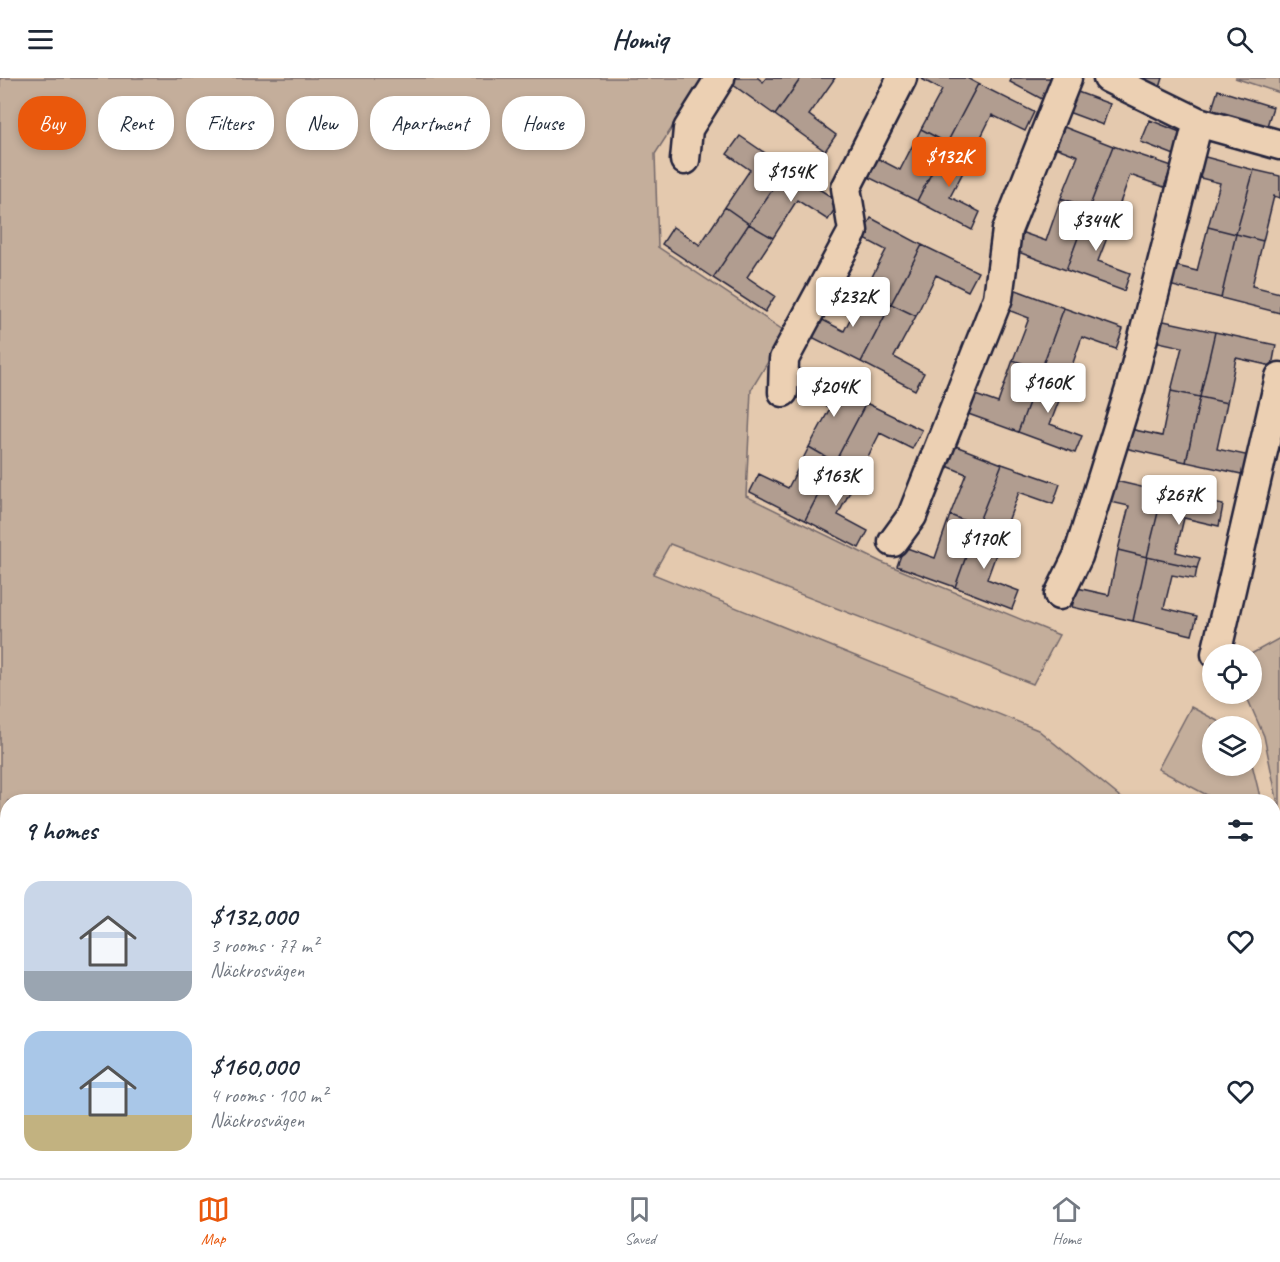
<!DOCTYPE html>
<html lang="en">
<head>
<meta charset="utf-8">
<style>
  body { margin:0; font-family:Caveat,sans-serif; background:#f6f6f7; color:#1f2937; height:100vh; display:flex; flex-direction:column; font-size:22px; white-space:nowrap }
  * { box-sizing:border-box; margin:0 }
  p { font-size:20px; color:#747a83 }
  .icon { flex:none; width:33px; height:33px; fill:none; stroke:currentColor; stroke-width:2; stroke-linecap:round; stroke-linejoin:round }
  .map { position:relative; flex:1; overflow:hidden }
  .details { position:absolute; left:0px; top:716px; width:1281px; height:386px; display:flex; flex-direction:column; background:#fff; border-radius:24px 24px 0 0; box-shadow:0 3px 9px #0003 }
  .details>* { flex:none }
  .top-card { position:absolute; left:18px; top:18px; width:600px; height:54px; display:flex; gap:12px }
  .controls { position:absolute; left:1202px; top:566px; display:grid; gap:12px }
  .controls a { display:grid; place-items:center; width:60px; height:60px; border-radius:50%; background:#fff; box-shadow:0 3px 9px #0003; font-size:30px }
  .price { position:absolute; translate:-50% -51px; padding:0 14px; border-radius:6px; background:#fff; color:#222; font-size:20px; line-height:39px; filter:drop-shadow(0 2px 3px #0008) }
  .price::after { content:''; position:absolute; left:50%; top:36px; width:18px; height:14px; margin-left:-9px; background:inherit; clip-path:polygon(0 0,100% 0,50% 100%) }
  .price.current { background:#ea580c; color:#fff }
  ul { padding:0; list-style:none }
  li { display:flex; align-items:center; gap:18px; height:150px; padding:0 24px }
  li span { display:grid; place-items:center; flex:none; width:168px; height:120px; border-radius:18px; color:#555 }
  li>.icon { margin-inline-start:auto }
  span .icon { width:72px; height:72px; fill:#fffc; stroke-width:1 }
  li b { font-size:26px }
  h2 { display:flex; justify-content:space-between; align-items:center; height:72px; padding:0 24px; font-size:26px }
  .chip { padding:0 21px; border-radius:24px; background:#fff; box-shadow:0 3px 9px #0003; font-size:21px; line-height:54px }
  .chip.current { background:#ea580c; color:#fff }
  header { display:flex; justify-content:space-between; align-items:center; height:78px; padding:0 24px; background:#fff; font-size:27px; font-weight:700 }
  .dock { display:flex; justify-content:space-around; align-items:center; height:84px; border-top:2px solid #e0e1e3; background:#fff; font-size:16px; color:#747a83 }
  .dock a { display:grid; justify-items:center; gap:3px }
  .dock .current { color:#ea580c }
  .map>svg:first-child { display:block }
</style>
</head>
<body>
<header><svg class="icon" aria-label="menu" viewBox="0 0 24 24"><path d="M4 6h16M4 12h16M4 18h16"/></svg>Homiq<svg class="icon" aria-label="search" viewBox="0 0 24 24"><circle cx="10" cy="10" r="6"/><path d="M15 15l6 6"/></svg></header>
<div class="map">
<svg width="1280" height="1100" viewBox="0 0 1280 1100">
  <rect width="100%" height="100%" fill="#e4c9ae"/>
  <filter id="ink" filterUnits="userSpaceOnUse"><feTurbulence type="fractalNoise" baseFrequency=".0167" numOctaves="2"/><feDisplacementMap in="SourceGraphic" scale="12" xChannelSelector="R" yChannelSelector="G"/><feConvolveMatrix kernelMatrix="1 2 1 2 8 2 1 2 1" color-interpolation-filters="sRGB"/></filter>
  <g filter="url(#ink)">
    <!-- green -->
    <path fill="#c4ae9b" stroke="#73686b" stroke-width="1.5" d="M0,0H704L655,76L658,169L786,254L751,312L746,418L881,484L1059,557L1033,606L670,466L653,496L1038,652L1125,723H8L7,855L0,845Z
      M1235,0H1280V15Z
      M1280,560V736L1264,658L1245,615H1251V576Z
      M1191,629L1227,648H1212V687H1251V682L1261,723H1218L1158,691Z
      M183,1094H335L337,1096L364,1094H426L424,1100H188Z
      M1126,1094H1240L1241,1100H1130Z"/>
    <!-- building -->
    <path fill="#b19d90" stroke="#22223b" stroke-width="1.5" d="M725,0H758L763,4L766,0H801L775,37L725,1Z
      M801,0H835L809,37L836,57L825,73L775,37Z
      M920,0H967L978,6L947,65L921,51L942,12Z
      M1012,0H1050L1052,1L1042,21L1010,4Z
      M1125,0H1163L1159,13Z
      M978,6L1034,34L1025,53L992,37L972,77L947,65Z
      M1218,12L1273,29L1266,51L1211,34Z
      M1075,13L1110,26L1103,47L1068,34Z
      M1150,42L1185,56L1177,78L1141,64Z
      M1059,47L1113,68L1089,130L1061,120L1078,78L1052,68Z
      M921,51L947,65L917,123L862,96L871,77L900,92Z
      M740,58L787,90L749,146L725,129L750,92L727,76Z
      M947,65L972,77L950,119L980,134L972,152L917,123Z
      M1113,68L1172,88L1164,109L1130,97L1115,139L1089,130Z
      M1198,77L1254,92L1236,156L1208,149L1220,105L1193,98Z
      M787,90L839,124L828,142L797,122L773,160L749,146Z
      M1254,92L1280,98V120L1274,118L1263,163L1236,156Z
      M1061,120L1089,130L1066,192L1008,170L1015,152L1046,163Z
      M725,129L749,146L713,200L662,166L673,149L700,167Z
      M1089,130L1115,139L1098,183L1130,195L1124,213L1066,192Z
      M871,140L922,167L891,226L865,212L886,172L861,159Z
      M749,146L773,160L747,199L775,218L765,234L713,200Z
      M1208,149L1236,156L1221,220L1169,207L1173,187L1197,193Z
      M1236,156L1263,163L1252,208L1280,215V235L1221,220Z
      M922,167L978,194L968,213L936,197L916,238L891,226Z
      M1011,210L1064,230L1041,292L1013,282L1029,240L1003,230Z
      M865,212L891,226L861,284L806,256L815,238L844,253Z
      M891,226L916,238L894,279L924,295L915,312L861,284Z
      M1064,230L1123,251L1116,271L1082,259L1067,302L1041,292Z
      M1159,242L1215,254L1200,319L1171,313L1182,269L1154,263Z
      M1215,254L1276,267L1272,288L1236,280L1227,325L1200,319Z
      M1013,282L1041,292L1018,354L960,333L967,314L998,325Z
      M1041,292L1067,302L1050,346L1082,358L1075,375L1018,354Z
      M815,298L866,325L835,384L809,369L830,330L805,317Z
      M1171,313L1200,319L1186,384L1125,370L1130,351L1162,358Z
      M1200,319L1227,325L1217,371L1250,378L1246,397L1186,384Z
      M866,325L922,352L912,371L880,355L859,396L835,384Z
      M948,365L1002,386L977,448L950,437L966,396L940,385Z
      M809,369L835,384L805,442L750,414L759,396L788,410Z
      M835,384L859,396L838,437L868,453L859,470L805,442Z
      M1002,386L1060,406L1053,426L1019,414L1003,457L977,448Z
      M1107,401L1163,414L1147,479L1118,472L1129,428L1102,422Z
      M1163,414L1223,427L1219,448L1184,440L1176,474L1200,480L1197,490L1147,479Z
      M950,437L977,448L955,509L897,488L904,469L935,480Z
      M977,448L1003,457L987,501L1019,513L1012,531L955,509Z
      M1118,472L1147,479L1133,543L1072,529L1077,510L1109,517Z
      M1147,479L1197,490L1195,501L1172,497L1164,530L1197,538L1192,557L1133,543Z
      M1280,917V1002L1274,1003V918Z
      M8,919V980L4,983L0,978V925Z
      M87,1094H137L128,1100H91Z"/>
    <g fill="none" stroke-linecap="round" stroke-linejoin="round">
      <defs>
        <path id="street" d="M1108,0L1198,44L1280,67
          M685,82L688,51L720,0
          M783,314L784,281L853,153L846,110L902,0
          M893,464L912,438L998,220L1007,152L1067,0
          M1059,517L1078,478L1130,311L1198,44
          M1216,576L1280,299
          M691,1094L694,1100
          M623,1100L636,1094"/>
      </defs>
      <!-- street casing -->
      <use href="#street" stroke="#22223b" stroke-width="33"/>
      <!-- street -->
      <use href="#street" stroke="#ecd0b3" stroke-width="28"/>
    </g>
  </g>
</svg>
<div class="controls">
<a><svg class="icon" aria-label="locate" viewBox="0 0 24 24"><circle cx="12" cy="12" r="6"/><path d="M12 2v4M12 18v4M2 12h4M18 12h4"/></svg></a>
<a><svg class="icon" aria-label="layers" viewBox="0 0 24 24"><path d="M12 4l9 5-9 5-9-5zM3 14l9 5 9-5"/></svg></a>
</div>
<b class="price current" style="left:949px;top:110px">$132K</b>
<b class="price" style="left:791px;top:125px">$154K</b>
<b class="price" style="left:1096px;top:174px">$344K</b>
<b class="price" style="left:853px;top:250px">$232K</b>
<b class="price" style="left:1048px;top:336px">$160K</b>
<b class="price" style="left:834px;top:340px">$204K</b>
<b class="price" style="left:836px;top:429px">$163K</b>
<b class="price" style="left:1179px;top:448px">$267K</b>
<b class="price" style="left:984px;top:492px">$170K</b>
<div class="top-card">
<a class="chip current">Buy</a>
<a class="chip">Rent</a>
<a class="chip">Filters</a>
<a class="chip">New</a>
<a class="chip">Apartment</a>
<a class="chip">House</a>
</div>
<section class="details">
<h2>9 homes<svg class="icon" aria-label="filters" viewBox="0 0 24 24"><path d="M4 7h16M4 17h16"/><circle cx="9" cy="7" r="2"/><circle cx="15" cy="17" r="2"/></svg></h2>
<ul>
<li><span style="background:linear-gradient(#c9d6e8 75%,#9aa5b1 0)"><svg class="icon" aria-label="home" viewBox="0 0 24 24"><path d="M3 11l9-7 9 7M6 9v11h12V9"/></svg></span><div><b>$132,000</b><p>3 rooms · 77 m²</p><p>Näckrosvägen</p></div><svg class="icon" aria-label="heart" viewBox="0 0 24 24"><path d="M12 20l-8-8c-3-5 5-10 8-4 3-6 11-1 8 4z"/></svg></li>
<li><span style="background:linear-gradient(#a9c7e8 70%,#c2b280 0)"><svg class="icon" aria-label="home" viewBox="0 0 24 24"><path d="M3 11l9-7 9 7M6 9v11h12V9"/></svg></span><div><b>$160,000</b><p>4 rooms · 100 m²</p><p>Näckrosvägen</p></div><svg class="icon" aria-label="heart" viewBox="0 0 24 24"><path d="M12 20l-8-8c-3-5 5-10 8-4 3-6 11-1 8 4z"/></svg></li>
</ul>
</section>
</div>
<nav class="dock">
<a class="current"><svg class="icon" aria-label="map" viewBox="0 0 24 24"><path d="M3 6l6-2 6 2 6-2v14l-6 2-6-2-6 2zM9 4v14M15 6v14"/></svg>Map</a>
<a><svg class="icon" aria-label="saved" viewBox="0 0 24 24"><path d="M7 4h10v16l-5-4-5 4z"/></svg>Saved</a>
<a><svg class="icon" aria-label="home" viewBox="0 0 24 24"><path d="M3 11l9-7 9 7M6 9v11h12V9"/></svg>Home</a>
</nav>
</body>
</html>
